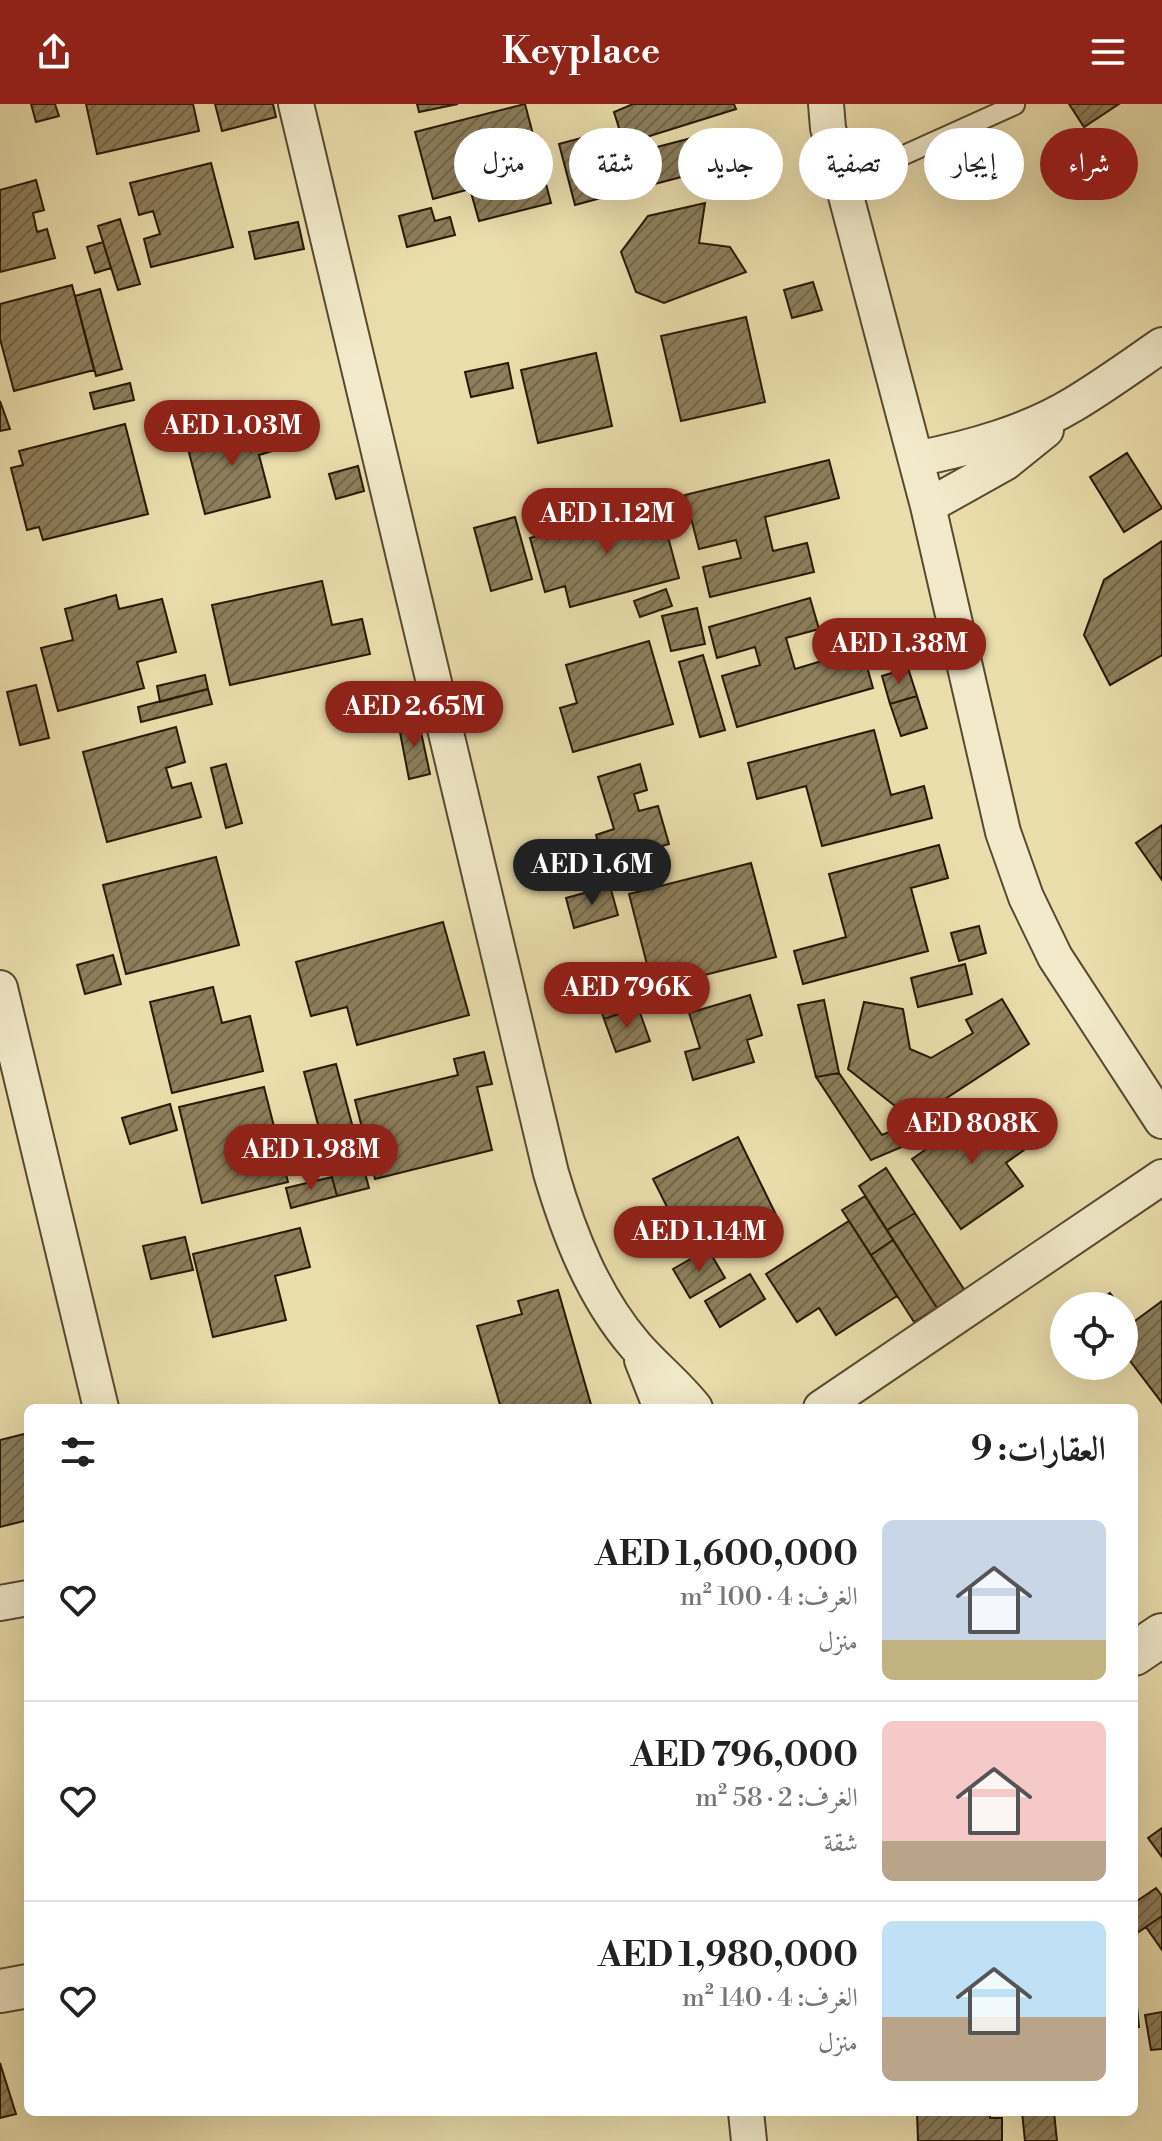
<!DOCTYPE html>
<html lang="ar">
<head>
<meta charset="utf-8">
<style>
  body { margin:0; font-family:"Libre Bodoni",Amiri,serif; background:#f2f2f2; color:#222; direction:rtl; height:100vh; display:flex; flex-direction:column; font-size:30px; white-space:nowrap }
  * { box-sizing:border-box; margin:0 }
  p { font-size:26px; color:#767676 }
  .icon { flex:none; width:44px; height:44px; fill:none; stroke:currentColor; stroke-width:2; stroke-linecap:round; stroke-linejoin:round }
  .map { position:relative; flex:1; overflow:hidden; direction:ltr }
  .panel { position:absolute; left:24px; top:1300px; width:1114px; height:712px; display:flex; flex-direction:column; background:#fff; border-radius:12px; box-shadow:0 8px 32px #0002; direction:rtl }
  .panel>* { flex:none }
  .banner { position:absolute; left:24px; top:24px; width:1114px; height:72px; direction:rtl; display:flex; gap:16px }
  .tools { position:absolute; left:1050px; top:1188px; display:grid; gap:16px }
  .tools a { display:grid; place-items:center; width:88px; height:88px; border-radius:50%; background:#fff; box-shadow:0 8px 32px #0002; font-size:40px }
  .price { position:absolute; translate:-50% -68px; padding:0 18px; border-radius:28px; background:#8f2418; color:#fff; font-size:26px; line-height:52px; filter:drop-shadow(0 2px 4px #0008) }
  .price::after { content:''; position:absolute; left:50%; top:48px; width:24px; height:18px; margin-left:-12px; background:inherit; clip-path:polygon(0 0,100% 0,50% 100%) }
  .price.on { background:#222; color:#fff }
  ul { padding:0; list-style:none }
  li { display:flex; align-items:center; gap:24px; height:200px; padding:0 32px }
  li+li { border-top:2px solid #e0e0e0 }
  li span { display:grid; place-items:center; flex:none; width:224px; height:160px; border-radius:12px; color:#555 }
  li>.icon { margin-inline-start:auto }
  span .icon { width:96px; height:96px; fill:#fffc; stroke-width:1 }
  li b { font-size:34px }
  h2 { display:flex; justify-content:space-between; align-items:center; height:96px; padding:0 32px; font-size:34px }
  .pill { padding:0 28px; border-radius:36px; background:#fff; box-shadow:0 8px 32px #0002; font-size:28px; line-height:72px }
  .pill.on { background:#8f2418; color:#fff }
  header { display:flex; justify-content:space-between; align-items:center; height:104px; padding:0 32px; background:#8f2418; color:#fff; font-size:36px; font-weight:700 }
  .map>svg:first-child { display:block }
</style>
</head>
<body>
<header><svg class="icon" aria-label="menu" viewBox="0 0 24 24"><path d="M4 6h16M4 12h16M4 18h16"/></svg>Keyplace<svg class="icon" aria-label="share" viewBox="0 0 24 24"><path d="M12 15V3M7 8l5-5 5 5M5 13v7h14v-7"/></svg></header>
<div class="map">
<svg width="1162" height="2037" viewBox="0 0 1162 2037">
  <defs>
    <pattern id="building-hatch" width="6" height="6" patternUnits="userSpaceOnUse" patternTransform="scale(2)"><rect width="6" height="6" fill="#8d7f5c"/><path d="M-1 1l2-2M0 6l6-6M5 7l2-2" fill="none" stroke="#73674a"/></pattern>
  </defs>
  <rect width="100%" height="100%" fill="#ebdead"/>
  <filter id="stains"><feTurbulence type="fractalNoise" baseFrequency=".0025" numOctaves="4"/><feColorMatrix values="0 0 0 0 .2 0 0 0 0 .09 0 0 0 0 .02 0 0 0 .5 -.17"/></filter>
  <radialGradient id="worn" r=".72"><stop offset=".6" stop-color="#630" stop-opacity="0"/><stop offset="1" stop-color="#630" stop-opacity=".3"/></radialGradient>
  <!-- building -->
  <path fill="url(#building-hatch)" stroke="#271905" stroke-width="2" d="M31,0H55L59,12L36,18Z
    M86,0H193L199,27L97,50Z
    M215,0H273L276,13L222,27Z
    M417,0H458L419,8Z
    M525,0L551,99L479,117L470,85L433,95L415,28Z
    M633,0H734L736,5L624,40L614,8Z
    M1069,0H1119L1084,23Z
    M726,25L735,59L601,94L592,60Z
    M585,33L601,94L575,101L559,40Z
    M211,59L233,143L151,163L144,135L160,130L153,107L139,111L130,79Z
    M36,76L44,106L33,109L37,128L47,125L55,154L0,168V86Z
    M705,99L699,139L730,143L746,168L664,199L636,188L621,148L648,112Z
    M431,104L435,117L450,113L455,131L407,143L399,112Z
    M120,115L140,180L118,186L98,122Z
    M298,118L304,145L255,155L249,128Z
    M103,138L111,164L95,169L87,143Z
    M813,178L822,206L792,214L784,186Z
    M72,181L94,266L14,287L0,235V200Z
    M100,185L122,265L96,272L75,192Z
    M746,213L765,298L681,317L661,232Z
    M596,249L612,322L538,339L521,266Z
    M508,259L513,284L471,293L465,268Z
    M130,279L134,296L94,305L90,289Z
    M0,297L10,325L0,327Z
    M272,319L279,345L259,351L270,393L205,410L187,341Z
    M125,320L148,410L43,436L39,423L27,426L11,364L23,361L19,347Z
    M1127,349L1162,404L1124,428L1090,373Z
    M829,356L839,394L765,413L773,447L807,439L814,468L710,493L703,463L741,454L736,436L699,445L685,391Z
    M358,362L364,387L336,395L329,370Z
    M659,399L679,474L570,503L565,482L545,488L530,434Z
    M515,413L532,475L491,487L474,424Z
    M1162,437V551L1110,581L1084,531L1104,476Z
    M322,477L332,521L362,515L370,550L230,581L212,501Z
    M666,485L672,502L640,513L634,497Z
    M116,491L119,505L162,495L176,548L137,558L144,584L58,607L41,544L73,536L65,505Z
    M810,494L819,525L786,534L795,565L862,545L873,584L737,623L722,572L760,561L755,543L717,554L709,523Z
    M697,504L705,540L671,547L662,512Z
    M649,537L673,620L573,648L560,604L577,599L566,561Z
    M703,551L725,626L700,633L679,558Z
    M908,564L917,592L890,600L882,572Z
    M205,571L208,585L160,598L157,582Z
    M36,581L49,634L20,641L7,588Z
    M208,585L212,600L141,618L138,603Z
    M917,592L927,624L901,632L890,600Z
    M418,614L430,670L409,675L398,618Z
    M176,623L185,658L166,664L172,684L191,679L201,713L107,738L83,648Z
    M874,626L891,691L924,682L932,714L822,742L806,682L757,695L748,659Z
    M226,660L242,719L226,724L211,664Z
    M640,660L647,686L634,690L639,707L658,702L669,740L604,759L596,731L614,725L598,673Z
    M1162,721V776L1136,739Z
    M939,741L948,774L911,784L928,847L803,880L794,847L846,833L829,770Z
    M216,753L239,841L126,870L103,781Z
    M751,759L776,853L653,884L629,790Z
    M610,782L618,811L574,824L566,794Z
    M443,818L469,911L357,941L347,903L311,912L296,858Z
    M979,822L986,849L959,857L951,829Z
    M113,851L121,880L85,890L77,861Z
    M965,860L972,890L918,903L911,874Z
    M643,873L652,899L604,915L595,889Z
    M213,883L222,919L250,912L263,967L172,989L150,898Z
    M750,891L762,931L747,936L754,958L693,976L685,948L700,944L689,909Z
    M1002,895L1029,940L913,1016L848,965L864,898L903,905L910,945L931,954L973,929L966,916Z
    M824,896L839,969L816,973L798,901Z
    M638,903L650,937L616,948L604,915Z
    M484,948L492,980L477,983L492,1046L375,1075L355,996L458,971L454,955Z
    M336,960L369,1084L337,1092L304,968Z
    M839,969L882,1031L896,1025L904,1042L871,1056L816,973Z
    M264,983L288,1078L202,1099L179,1003Z
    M170,1000L177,1026L130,1040L122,1014Z
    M992,1000L1024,1046L1006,1059L1023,1082L961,1125L912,1055Z
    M738,1033L780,1119L719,1148L702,1114L678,1125L653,1075Z
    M886,1064L915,1109L887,1126L859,1082Z
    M332,1073L337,1092L291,1104L286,1084Z
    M865,1092L893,1136L871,1151L842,1106Z
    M915,1109L965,1187L937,1204L887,1126Z
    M849,1117L897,1192L836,1231L819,1204L797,1218L766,1170Z
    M300,1124L310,1163L275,1172L286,1216L213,1233L193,1150Z
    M185,1133L193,1166L151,1175L143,1142Z
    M893,1136L937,1204L914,1218L871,1151Z
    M708,1145L725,1174L690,1194L673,1165Z
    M750,1170L765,1195L720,1223L705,1197Z
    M558,1186L592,1304H501L477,1222L522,1210L518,1197Z
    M1110,1189L1120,1202H1092Z
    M1162,1197V1299L1124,1249V1225Z
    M28,1329V1416L0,1423V1336Z
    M1162,1724V1753L1148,1734Z
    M1156,1784L1162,1792V1812L1134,1831V1799Z
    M1162,1812V1846L1146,1823Z
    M1134,1872L1139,1923H1134Z
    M1162,1908V1945L1151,1946L1145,1911Z
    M0,1959L16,2010L0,2014Z
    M917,2008H990V2014H1002V2037H918Z
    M1022,2008H1054L1057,2037H1025Z"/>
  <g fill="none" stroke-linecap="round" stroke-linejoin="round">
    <defs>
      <path id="service" d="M842,79L1015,1"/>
      <path id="minor" d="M296,0L551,1069C569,1130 593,1192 635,1241C654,1263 677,1281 695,1304
        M826,0L828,24L928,402L1003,728L1026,793L1055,853L1162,1017
        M916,355C970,344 1026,329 1074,300C1104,282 1133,261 1162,241
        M928,402L1005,359L1046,326
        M0,884L101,1304
        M642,1256L661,1304
        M821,1304L1162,1073
        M0,1499L28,1494
        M746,2008L749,2037"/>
      <path id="tertiary" d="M1134,1550L1162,1531
        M0,1887L28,1882"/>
    </defs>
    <!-- service casing -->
    <use href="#service" stroke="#584a2f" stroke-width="22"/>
    <!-- minor casing -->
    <use href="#minor" stroke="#584a2f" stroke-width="38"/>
    <!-- tertiary casing -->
    <use href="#tertiary" stroke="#584a2f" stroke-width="46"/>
    <!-- service -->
    <use href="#service" stroke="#f2eaca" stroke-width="18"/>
    <!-- minor -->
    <use href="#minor" stroke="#f2eaca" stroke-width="34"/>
    <!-- tertiary -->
    <use href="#tertiary" stroke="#f2eaca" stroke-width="42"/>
  </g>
  <rect width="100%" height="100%" filter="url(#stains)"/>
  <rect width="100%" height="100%" fill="url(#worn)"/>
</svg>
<div class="tools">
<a><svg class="icon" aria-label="locate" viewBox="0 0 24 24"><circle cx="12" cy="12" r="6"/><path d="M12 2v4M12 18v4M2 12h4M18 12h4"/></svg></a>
</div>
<b class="price" style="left:232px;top:364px">AED 1.03M</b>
<b class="price" style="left:607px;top:452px">AED 1.12M</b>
<b class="price" style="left:899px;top:582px">AED 1.38M</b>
<b class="price" style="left:414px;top:645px">AED 2.65M</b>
<b class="price on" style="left:592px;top:803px">AED 1.6M</b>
<b class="price" style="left:627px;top:926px">AED 796K</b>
<b class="price" style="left:972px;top:1062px">AED 808K</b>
<b class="price" style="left:311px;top:1088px">AED 1.98M</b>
<b class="price" style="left:699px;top:1170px">AED 1.14M</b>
<div class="banner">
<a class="pill on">شراء</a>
<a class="pill">إيجار</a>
<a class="pill">تصفية</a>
<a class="pill">جديد</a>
<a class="pill">شقة</a>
<a class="pill">منزل</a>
</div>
<section class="panel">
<h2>العقارات: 9<svg class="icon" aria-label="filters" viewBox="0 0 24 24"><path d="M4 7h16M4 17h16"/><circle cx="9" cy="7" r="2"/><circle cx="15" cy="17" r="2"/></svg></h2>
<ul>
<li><span style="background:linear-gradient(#c9d6e8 75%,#c2b280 0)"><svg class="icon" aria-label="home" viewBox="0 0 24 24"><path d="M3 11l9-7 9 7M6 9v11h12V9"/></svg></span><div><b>AED 1,600,000</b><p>الغرف: 4 · 100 m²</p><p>منزل</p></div><svg class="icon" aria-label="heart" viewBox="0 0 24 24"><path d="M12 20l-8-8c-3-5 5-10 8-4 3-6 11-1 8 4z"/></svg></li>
<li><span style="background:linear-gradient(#f6c9c9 75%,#b9a48a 0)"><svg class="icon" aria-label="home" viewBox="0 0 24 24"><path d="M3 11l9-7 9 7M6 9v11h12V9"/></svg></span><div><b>AED 796,000</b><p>الغرف: 2 · 58 m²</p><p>شقة</p></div><svg class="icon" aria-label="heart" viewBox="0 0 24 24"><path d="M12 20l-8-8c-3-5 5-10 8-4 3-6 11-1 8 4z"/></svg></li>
<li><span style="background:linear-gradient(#bfe0f5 60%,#b9a48a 0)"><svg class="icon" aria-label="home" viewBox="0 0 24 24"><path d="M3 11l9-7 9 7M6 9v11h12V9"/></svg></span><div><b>AED 1,980,000</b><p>الغرف: 4 · 140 m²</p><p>منزل</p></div><svg class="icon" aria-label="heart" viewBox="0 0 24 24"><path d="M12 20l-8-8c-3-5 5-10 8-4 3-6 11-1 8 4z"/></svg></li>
</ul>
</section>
</div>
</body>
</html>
